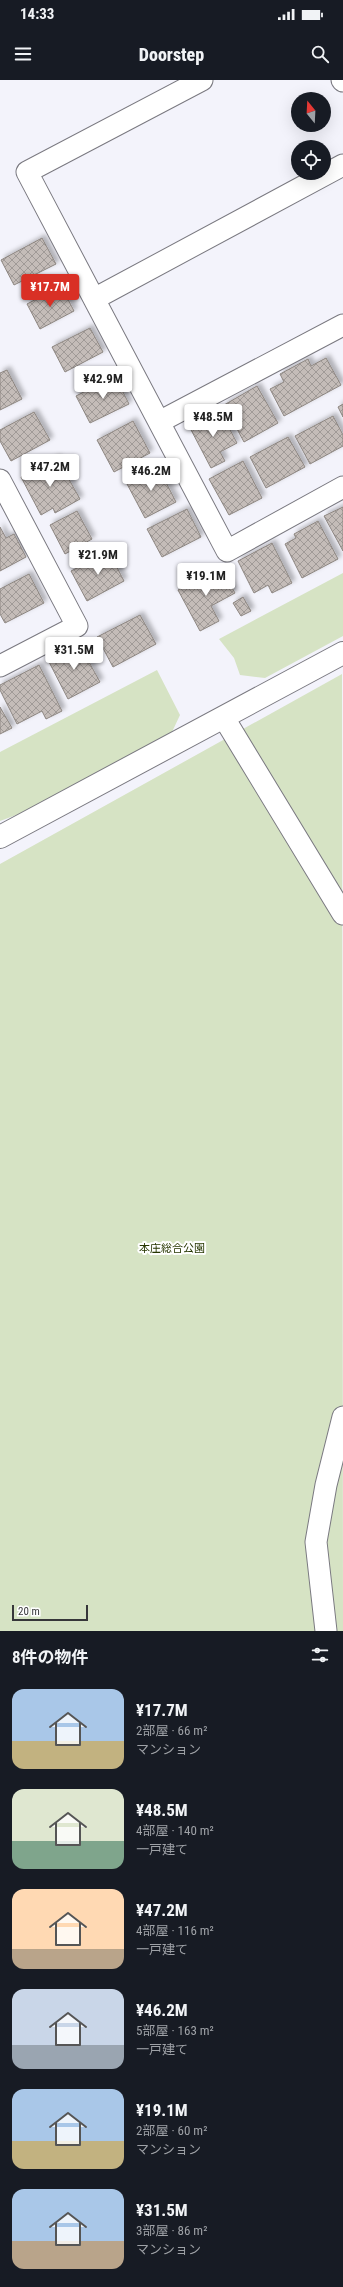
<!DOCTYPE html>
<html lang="ja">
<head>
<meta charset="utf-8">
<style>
  body { margin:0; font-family:"Roboto Condensed","Noto Sans JP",sans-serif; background:#242831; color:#f1f3f6; height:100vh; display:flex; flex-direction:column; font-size:15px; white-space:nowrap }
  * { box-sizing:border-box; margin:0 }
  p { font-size:13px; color:#9ea1a6 }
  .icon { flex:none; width:22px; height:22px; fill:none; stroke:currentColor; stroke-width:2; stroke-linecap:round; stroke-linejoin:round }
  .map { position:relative; height:1551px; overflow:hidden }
  .side { display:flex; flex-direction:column; background:#171b24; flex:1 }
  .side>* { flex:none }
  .needle { width:26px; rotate:342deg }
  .fabs { position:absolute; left:291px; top:12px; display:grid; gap:8px }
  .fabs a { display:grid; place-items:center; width:40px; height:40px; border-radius:50%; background:#171b24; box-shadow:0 4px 16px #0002; font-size:20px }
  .scale { position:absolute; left:12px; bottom:10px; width:76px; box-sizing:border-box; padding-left:4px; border:2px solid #37373a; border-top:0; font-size:11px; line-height:14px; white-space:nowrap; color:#37373a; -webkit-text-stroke:3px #fff; paint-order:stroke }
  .price { position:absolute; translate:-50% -34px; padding:0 9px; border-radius:4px; background:#fff; color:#222; font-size:13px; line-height:26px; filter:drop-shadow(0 1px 2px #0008) }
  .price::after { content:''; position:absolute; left:50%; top:24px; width:12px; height:9px; margin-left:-6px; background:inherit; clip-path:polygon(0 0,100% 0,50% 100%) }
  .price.selected { background:#d93025; color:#fff }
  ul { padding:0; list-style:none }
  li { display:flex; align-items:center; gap:12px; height:100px; padding:0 12px }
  li span { display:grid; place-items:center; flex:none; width:112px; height:80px; border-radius:12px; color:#555 }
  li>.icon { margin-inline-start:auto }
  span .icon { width:48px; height:48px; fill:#fffc; stroke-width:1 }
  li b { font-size:17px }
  h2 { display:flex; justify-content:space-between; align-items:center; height:48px; padding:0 12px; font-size:17px }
  .status { display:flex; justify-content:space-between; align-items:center; height:28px; padding:0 20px; background:#171b24; direction:ltr }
  .status svg { height:11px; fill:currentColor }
  header { display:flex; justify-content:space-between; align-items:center; height:52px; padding:0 12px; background:#171b24; font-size:18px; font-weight:800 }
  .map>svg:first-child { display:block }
</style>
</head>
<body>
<div class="status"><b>14:33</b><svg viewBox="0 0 49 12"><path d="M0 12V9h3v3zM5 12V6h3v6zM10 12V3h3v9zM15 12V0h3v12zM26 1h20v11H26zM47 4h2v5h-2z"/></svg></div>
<header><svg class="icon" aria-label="menu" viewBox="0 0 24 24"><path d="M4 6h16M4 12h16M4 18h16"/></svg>Doorstep<svg class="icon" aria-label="search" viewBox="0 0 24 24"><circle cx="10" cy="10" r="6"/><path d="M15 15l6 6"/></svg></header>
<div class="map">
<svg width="343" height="1551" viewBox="0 0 343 1551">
  <defs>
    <pattern id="building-cross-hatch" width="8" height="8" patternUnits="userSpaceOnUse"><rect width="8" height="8" fill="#c4bcb8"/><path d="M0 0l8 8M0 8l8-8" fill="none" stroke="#a09a97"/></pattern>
    <filter id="shadow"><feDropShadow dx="3.5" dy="-3.5" stdDeviation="2" flood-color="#0004"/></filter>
  </defs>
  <rect width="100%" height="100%" fill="#f3f3fb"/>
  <!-- green -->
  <path fill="#d6e3c4" d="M343,493V556L265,598L240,595L234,578L219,559Z
    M157,590L180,635L172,652L19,734L0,741V672Z
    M342,594L343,1551H0V784Z"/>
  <!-- building -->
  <path fill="url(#building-cross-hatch)" stroke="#8d8681" filter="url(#shadow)" d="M42,158L56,184L14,205L1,180Z
    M61,206L74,231L40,249L27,224Z
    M90,248L103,272L65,292L52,267Z
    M326,278L341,305L284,336L270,309L284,302L280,294L308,279L311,286Z
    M7,290L22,319L0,330V293Z
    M115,296L129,324L90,343L76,316Z
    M257,306L278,343L244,362L224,325Z
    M343,324V337L338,327Z
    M220,331L237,363L220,372L225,381L211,388L189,346Z
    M34,332L50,360L11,381L0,361V350Z
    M333,336L343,355V366L310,384L295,356Z
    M133,341L150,373L114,392L97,360Z
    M288,357L305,387L266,408L250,377Z
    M57,378L80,419L55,433L53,428L41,435L21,397Z
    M243,381L262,418L229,435L209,399Z
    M157,385L176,422L145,438L126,402Z
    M343,427V471L324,436Z
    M187,429L201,457L162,477L147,449Z
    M77,431L92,459L65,474L50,445Z
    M318,441L338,479L302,498L285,464L296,458L294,454Z
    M0,447L6,458L14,454L26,477L0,491Z
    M272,463L292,503L272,513L268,505L254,513L238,481Z
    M109,472L124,501L87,521L71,491Z
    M221,488L235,513L211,526L219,541L200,551L178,510Z
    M29,494L44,523L5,543L0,534V509Z
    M243,517L251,531L241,536L233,523Z
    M140,535L156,564L113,587L97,557Z
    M79,564L100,602L68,619L48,580Z
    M39,585L62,631L46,639L42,631L17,644L0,610V605Z
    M0,627L12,648L0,654Z"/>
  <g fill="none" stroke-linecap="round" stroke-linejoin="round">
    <defs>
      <path id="street" d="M202,0L27,92L227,471L343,407
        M342,0L343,1
        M94,219L343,85
        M159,342L343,245
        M0,400L77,546L0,586
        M224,638L343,834
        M326,1551L316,1462L326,1405L343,1337"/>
      <path id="secondary" d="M0,757L343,573"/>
    </defs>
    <!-- street casing -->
    <use href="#street" stroke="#7a7980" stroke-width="23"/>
    <!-- secondary casing -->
    <use href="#secondary" stroke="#7a7980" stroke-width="24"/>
    <!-- street -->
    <use href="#street" stroke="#fff" stroke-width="21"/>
    <!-- secondary -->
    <use href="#secondary" stroke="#fff" stroke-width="22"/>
  </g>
  <g text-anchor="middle" stroke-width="4" stroke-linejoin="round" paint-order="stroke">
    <!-- park labels -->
    <g font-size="11" fill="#263601" stroke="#fff">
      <text x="172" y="1172">本庄総合公園</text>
    </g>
  </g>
</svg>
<div class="fabs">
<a><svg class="needle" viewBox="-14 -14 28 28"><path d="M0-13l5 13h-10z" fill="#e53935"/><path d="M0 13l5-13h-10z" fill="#9ea1a6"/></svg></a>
<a><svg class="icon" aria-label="locate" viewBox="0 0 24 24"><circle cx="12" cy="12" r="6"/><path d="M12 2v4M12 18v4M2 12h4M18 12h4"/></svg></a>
</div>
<div class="scale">20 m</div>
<b class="price selected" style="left:50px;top:228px">¥17.7M</b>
<b class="price" style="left:103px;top:320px">¥42.9M</b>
<b class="price" style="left:213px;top:358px">¥48.5M</b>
<b class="price" style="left:50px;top:408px">¥47.2M</b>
<b class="price" style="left:151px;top:412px">¥46.2M</b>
<b class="price" style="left:98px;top:496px">¥21.9M</b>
<b class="price" style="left:206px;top:517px">¥19.1M</b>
<b class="price" style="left:74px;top:591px">¥31.5M</b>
</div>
<section class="side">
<h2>8件の物件<svg class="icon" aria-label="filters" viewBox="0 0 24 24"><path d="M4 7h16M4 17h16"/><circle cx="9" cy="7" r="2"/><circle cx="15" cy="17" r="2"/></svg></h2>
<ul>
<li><span style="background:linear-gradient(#a9c7e8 65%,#c2b280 0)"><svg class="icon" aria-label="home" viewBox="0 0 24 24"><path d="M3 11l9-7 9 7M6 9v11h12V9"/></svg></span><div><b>¥17.7M</b><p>2部屋 · 66 m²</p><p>マンション</p></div></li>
<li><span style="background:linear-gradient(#dfe7d0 65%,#7fa58c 0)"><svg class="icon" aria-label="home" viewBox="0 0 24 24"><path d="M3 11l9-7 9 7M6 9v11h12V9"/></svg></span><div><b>¥48.5M</b><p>4部屋 · 140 m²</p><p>一戸建て</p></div></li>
<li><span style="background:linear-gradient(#ffd9b3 75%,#b9a48a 0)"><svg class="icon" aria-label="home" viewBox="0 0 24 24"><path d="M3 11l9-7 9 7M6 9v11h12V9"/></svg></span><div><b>¥47.2M</b><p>4部屋 · 116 m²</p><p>一戸建て</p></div></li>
<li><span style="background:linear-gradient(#c9d6e8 70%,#9aa5b1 0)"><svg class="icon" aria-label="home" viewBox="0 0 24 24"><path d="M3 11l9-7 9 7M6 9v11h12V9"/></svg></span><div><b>¥46.2M</b><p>5部屋 · 163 m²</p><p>一戸建て</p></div></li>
<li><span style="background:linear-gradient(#a9c7e8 65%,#c2b280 0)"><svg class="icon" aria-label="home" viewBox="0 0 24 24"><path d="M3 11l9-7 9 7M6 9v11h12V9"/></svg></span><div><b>¥19.1M</b><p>2部屋 · 60 m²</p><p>マンション</p></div></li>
<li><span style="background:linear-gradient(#a9c7e8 65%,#b9a48a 0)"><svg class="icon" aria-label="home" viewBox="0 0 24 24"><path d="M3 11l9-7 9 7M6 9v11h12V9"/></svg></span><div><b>¥31.5M</b><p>3部屋 · 86 m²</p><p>マンション</p></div></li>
</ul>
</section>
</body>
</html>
